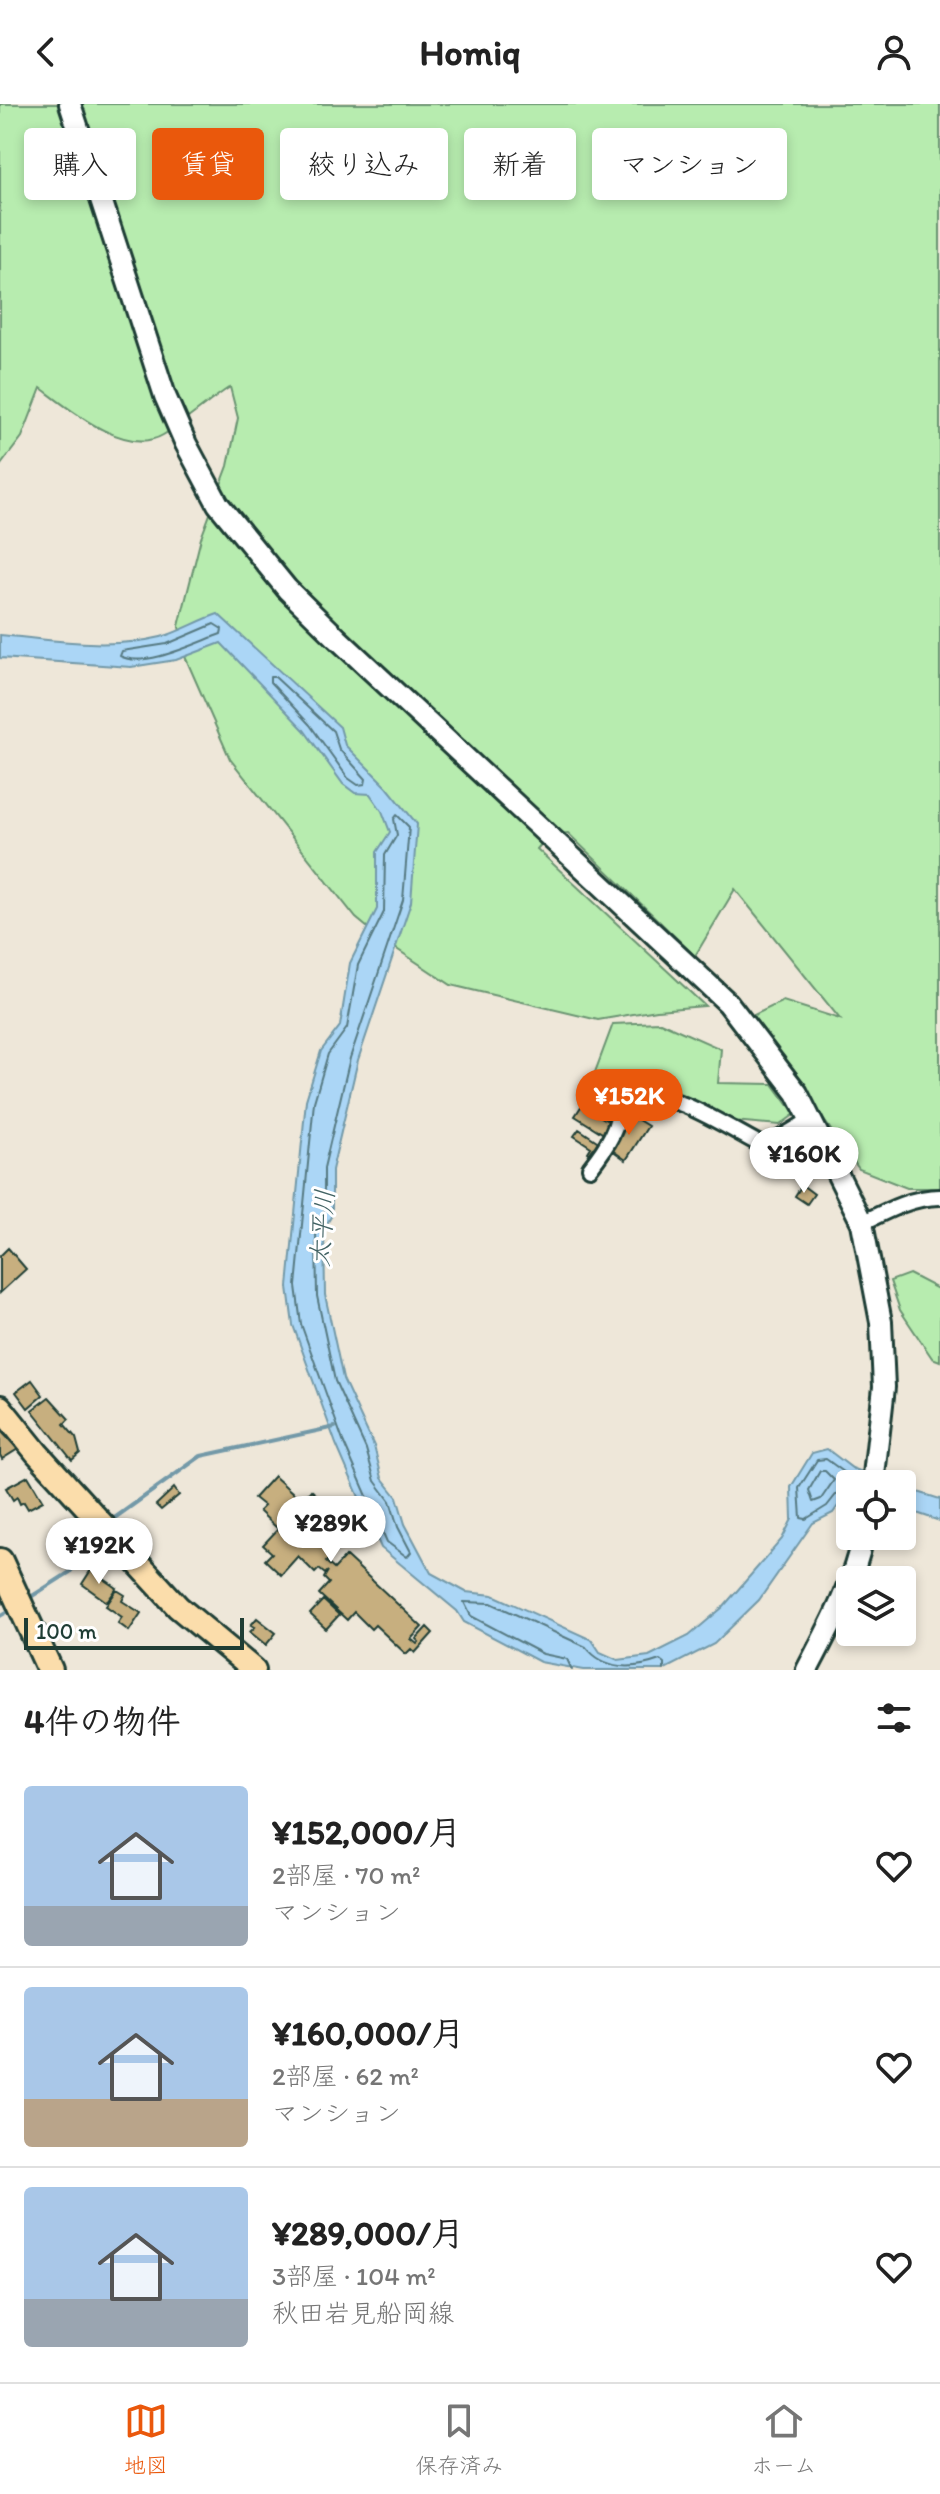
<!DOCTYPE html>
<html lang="ja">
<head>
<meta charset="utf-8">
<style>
  body { margin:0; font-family:Itim,"Klee One",sans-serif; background:#f6f6f6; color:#222; height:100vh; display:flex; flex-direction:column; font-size:30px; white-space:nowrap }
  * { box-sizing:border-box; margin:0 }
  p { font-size:26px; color:#767676 }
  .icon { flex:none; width:44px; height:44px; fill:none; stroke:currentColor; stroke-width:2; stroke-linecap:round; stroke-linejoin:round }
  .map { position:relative; height:1566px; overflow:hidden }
  .sheet { display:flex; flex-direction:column; background:#fff; flex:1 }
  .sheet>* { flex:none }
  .top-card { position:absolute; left:24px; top:24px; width:892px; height:72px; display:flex; gap:16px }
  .controls { position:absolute; left:836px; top:1366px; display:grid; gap:16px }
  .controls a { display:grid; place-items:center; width:80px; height:80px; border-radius:8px; background:#fff; box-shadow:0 4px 12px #0003; font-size:40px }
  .scale { position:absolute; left:24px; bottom:20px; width:220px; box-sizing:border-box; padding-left:8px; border:4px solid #1f3d34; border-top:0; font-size:22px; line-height:28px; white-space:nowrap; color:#1f3d34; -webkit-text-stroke:6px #fff; paint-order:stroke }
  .price { position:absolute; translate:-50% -68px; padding:0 18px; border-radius:28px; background:#fff; color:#222; font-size:26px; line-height:52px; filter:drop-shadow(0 2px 4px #0008) }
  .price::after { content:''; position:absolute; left:50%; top:48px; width:24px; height:18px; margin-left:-12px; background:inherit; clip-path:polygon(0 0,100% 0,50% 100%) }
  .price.selected { background:#ea580c; color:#fff }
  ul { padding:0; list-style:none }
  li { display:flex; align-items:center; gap:24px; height:200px; padding:0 24px }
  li+li { border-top:2px solid #e0e0e0 }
  li span { display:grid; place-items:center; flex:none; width:224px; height:160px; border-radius:8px; color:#555 }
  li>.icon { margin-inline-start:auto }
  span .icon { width:96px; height:96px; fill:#fffc; stroke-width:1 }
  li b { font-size:34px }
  h2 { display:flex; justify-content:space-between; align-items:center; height:96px; padding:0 24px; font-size:34px }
  .chip { padding:0 28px; border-radius:8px; background:#fff; box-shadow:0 4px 12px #0003; font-size:28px; line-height:72px }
  .chip.selected { background:#ea580c; color:#fff }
  header { display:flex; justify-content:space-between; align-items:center; height:104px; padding:0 24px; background:#fff; font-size:36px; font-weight:800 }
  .tabs { display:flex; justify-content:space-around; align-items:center; height:112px; border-top:2px solid #e0e0e0; background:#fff; font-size:22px; color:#767676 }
  .tabs a { display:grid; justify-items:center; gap:4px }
  .tabs .selected { color:#ea580c }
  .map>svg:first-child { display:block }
</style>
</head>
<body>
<header><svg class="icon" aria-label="back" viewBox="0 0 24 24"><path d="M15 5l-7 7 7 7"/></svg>Homiq<svg class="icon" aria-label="person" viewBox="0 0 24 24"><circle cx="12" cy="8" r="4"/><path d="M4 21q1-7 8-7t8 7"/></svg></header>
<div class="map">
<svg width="940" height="1566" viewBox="0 0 940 1566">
  <rect width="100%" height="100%" fill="#eee7d9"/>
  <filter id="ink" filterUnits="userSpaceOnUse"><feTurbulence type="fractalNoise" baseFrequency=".0125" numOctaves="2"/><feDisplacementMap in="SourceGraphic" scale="16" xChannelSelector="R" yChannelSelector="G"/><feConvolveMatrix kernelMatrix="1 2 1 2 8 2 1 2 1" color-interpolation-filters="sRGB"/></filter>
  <g filter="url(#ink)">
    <!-- green -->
    <path fill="#b7ecaf" stroke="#6b9472" stroke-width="2" d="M0,0H940V1084H907L859,1065L750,913L783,897L840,915L735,785L695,852L568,729L549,731L537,745L705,902L657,906L598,916L451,881L380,834L356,814L230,655L183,548L179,522L201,434L228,362L238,314L230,283C207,298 187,317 163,331C126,353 69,305 41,284L22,333L0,362Z
      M660,918L721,945L718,979L773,980L795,1010L780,1021L733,1017L660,982L594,971L613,920Z
      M909,1170L940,1186V1257L932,1254L900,1206L890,1177Z"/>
    <!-- water -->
    <path fill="#abd6f6" stroke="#7399a8" stroke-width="2" d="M218,510L340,623L345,641L387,683L417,720L411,798L358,956L332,1066V1111L324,1125L325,1191L343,1275L374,1342L382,1374L397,1393L405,1420L431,1469L466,1488L493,1491L592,1536L600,1548L618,1556L649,1552L689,1532L723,1503L782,1435L792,1415L791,1383L812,1349L827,1345L852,1364L894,1380H850V1385L833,1409L813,1419L759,1496L714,1540L663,1566H584L540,1558L464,1518L457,1507L381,1444L336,1340L293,1221L288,1183L306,996L321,947L340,922L350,859L377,805V748L390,728L382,707L370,690L355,689L343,680L304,626L221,539L176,556L131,563L0,554V531C54,536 107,546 161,533C180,528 199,516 218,510Z
      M902,1383L940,1395V1417L902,1404Z"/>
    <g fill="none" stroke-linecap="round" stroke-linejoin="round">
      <!-- shore -->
      <path stroke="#577a82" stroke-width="2" d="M214,520L222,525L221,530C196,539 144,565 120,552L122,547L167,540Z
        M270,573H275L333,627L339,645L366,675L365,680L358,681L348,674L310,621L270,578Z
        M397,711L409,723L403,796L350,954L324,1064V1108L316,1126L317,1192L335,1277L366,1345L375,1377L390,1397L398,1423L411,1448L407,1453L387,1438L343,1337L301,1220L296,1182L314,998L328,950L347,924L358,861L384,808L385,751L397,731L394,715Z
        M820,1367H825L834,1376L821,1395L813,1398L809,1386Z
        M850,1381L842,1383L827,1402L806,1415L801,1414L799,1384L817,1356L826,1355L848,1371L861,1376
        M572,1566L567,1555L543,1550L471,1512L464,1498L491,1499L586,1543C604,1566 633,1566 660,1556L664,1559V1566"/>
      <!-- stream -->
      <path stroke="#7399a8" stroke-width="4" d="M109,1418L201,1352L335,1323
        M26,1496L70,1468L99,1426
        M0,1512L12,1505"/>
    </g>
    <!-- building -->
    <path fill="#c7af7f" stroke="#1f3d34" stroke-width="2" d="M582,1001L606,1016L609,1012L615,1016L607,1032L575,1012Z
      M630,1011L648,1022L626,1056L612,1046Z
      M579,1025L603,1041L595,1053L588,1048L591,1043L574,1032Z
      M802,1081L814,1090L807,1100L795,1092Z
      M8,1144L26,1165L0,1189V1152Z
      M32,1276L43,1291L28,1304L16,1288Z
      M49,1293L69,1315L64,1320L76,1334L80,1349L72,1356L32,1306Z
      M0,1326L18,1345L2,1355L0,1351Z
      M28,1372L43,1397L28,1405L24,1398L20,1400L17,1393L13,1396L6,1384Z
      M274,1372L302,1397L311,1386L325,1398L322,1401L332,1411L325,1419L345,1437L326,1458L334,1465L346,1452L422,1523L411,1535L417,1540L419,1538L416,1535L427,1523L433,1529L415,1549L411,1545L406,1550L375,1521L371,1525L354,1508L347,1516L319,1490L329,1479L324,1474L328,1467L325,1470L319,1465L315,1469L298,1452L281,1471L265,1456L272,1449L263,1441L278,1425L259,1407L264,1402L254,1394Z
      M174,1384L179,1391L161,1406L156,1401Z
      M91,1466L117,1484L107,1498L82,1480Z
      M117,1486L125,1491L122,1497L141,1509L129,1527L118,1519L122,1513L106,1502Z
      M323,1496L339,1511L326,1525L310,1510Z
      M257,1514L276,1529L266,1541L250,1528L255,1523L251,1521Z"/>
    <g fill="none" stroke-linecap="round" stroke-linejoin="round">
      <defs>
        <path id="street" d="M590,1064C608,1041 619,1024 621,995L629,988C677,989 723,1021 765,1043L812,1015
          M862,1119C886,1107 912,1093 940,1093"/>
        <path id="secondary" d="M70,0L165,292L186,340L218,400L287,485L338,535L728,899L797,989L862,1119L881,1218L884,1283L873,1380
          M807,1566C829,1524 854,1478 863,1432"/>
        <path id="primary" d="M0,1303L37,1349L178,1503L254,1566"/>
        <path id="highway" d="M0,1457L50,1566"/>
      </defs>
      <!-- street casing -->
      <use href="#street" stroke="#1f3d34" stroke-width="20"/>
      <!-- secondary casing -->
      <use href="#secondary" stroke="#1f3d34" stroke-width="26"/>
      <!-- primary casing -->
      <use href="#primary" stroke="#1f3d34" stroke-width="28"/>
      <!-- highway casing -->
      <use href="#highway" stroke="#1f3d34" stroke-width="30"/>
      <!-- street -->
      <use href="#street" stroke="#fff" stroke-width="14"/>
      <!-- secondary -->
      <use href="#secondary" stroke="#fff" stroke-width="20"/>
      <!-- primary -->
      <use href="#primary" stroke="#fbddab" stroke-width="22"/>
      <!-- highway -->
      <use href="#highway" stroke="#fbddab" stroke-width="24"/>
    </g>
  </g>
  <g text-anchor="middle" stroke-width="6" stroke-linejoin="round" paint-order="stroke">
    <!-- water labels -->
    <g font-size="26" font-style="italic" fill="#426364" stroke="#fff">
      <text transform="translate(322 1124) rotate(-86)" y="9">太平川</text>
    </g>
  </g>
</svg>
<div class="controls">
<a><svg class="icon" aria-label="locate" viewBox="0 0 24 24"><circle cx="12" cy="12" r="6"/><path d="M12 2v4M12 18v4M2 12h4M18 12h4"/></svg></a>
<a><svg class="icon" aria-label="layers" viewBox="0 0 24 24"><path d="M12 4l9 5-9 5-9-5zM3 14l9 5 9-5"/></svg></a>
</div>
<div class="scale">100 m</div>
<b class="price selected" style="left:629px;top:1033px">¥152K</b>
<b class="price" style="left:804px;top:1091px">¥160K</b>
<b class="price" style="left:331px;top:1460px">¥289K</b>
<b class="price" style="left:99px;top:1482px">¥192K</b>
<div class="top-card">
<a class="chip">購入</a>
<a class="chip selected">賃貸</a>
<a class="chip">絞り込み</a>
<a class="chip">新着</a>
<a class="chip">マンション</a>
</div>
</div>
<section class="sheet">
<h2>4件の物件<svg class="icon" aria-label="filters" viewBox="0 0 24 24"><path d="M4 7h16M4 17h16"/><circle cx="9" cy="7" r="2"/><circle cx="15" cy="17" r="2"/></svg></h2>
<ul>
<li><span style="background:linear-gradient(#a9c7e8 75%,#9aa5b1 0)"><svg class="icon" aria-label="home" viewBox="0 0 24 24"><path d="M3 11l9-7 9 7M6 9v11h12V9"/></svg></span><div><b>¥152,000/月</b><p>2部屋 · 70 m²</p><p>マンション</p></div><svg class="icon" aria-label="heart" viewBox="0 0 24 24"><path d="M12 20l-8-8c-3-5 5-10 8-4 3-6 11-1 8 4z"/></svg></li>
<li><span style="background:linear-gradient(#a9c7e8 70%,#b9a48a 0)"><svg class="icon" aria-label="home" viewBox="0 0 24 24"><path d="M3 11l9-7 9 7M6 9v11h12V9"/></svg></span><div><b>¥160,000/月</b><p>2部屋 · 62 m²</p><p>マンション</p></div><svg class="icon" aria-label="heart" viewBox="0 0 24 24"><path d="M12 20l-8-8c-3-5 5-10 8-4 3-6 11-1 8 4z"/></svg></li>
<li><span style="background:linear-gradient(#a9c7e8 70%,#9aa5b1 0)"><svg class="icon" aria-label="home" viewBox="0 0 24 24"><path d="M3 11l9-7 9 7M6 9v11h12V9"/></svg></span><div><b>¥289,000/月</b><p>3部屋 · 104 m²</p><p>秋田岩見船岡線</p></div><svg class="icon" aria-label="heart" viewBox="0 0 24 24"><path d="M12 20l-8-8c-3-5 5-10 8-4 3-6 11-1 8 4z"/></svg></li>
</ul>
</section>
<nav class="tabs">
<a class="selected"><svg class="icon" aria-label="map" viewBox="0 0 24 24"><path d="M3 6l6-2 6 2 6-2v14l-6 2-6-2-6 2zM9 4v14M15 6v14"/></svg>地図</a>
<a><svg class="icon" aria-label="saved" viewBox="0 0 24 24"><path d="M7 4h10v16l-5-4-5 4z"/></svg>保存済み</a>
<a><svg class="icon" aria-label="home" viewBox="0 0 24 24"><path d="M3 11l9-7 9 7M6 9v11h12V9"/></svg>ホーム</a>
</nav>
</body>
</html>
